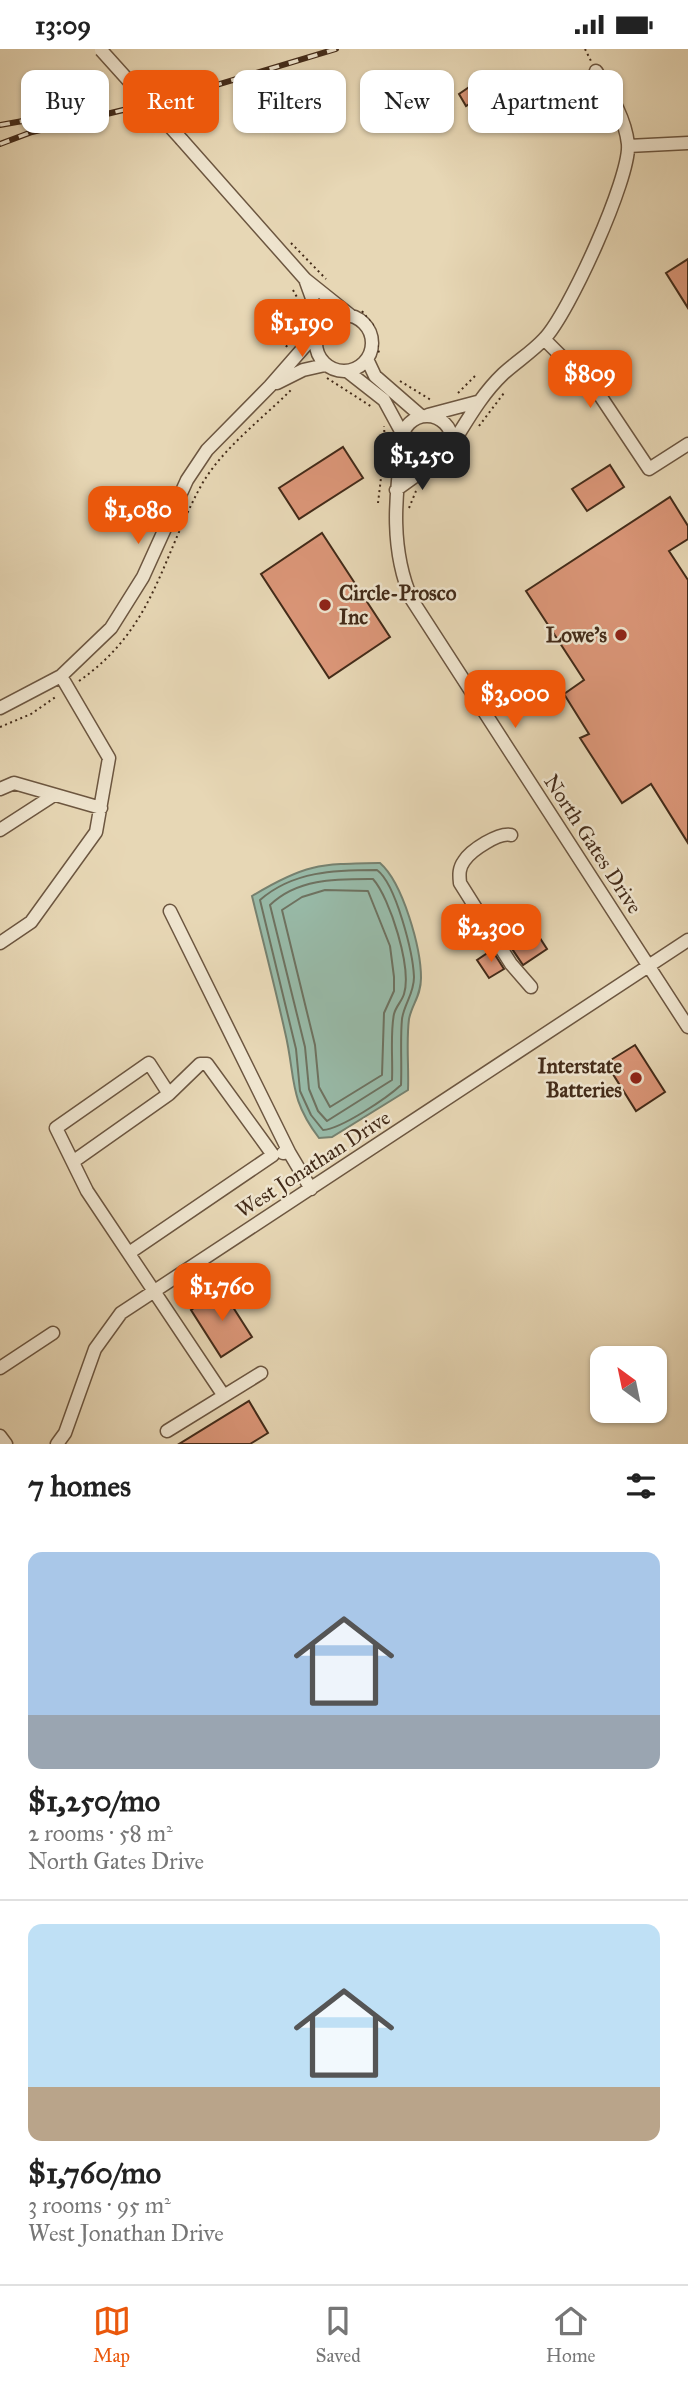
<!DOCTYPE html>
<html lang="en">
<head>
<meta charset="utf-8">
<style>
  body { margin:0; font-family:"IM FELL Great Primer",serif; background:#f6f6f6; color:#222; height:100vh; display:flex; flex-direction:column; font-size:26px; white-space:nowrap }
  * { box-sizing:border-box; margin:0 }
  p { font-size:23px; color:#767676 }
  .icon { flex:none; width:38px; height:38px; fill:none; stroke:currentColor; stroke-width:2; stroke-linecap:round; stroke-linejoin:round }
  .map { position:relative; height:1395px; overflow:hidden }
  .drawer { display:flex; flex-direction:column; background:#fff; flex:1 }
  .drawer>* { flex:none }
  .top-card { position:absolute; left:21px; top:21px; width:648px; height:63px; display:flex; gap:14px }
  .needle { width:46px; rotate:327deg }
  .tools { position:absolute; left:590px; top:1297px; display:grid; gap:14px }
  .tools a { display:grid; place-items:center; width:77px; height:77px; border-radius:14px; background:#fff; box-shadow:0 2px 5px #0004; font-size:35px }
  .price { position:absolute; translate:-50% -60px; padding:0 16px; border-radius:14px; background:#ea580c; color:#fff; font-size:23px; line-height:46px; filter:drop-shadow(0 2px 4px #0008) }
  .price::after { content:''; position:absolute; left:50%; top:42px; width:21px; height:16px; margin-left:-10px; background:inherit; clip-path:polygon(0 0,100% 0,50% 100%) }
  .price.active { background:#222; color:#fff }
  ul { padding:0; list-style:none }
  li { display:grid; align-content:center; gap:14px; height:371px; padding:0 28px }
  li+li { border-top:2px solid #e0e0e0 }
  li span { display:grid; place-items:center; height:217px; border-radius:14px; color:#555 }
  li>.icon { margin-inline-start:auto }
  span .icon { width:126px; height:126px; fill:#fffc; stroke-width:1 }
  li b { font-size:30px }
  h2 { display:flex; justify-content:space-between; align-items:center; height:84px; padding:0 28px; font-size:30px }
  .tag { padding:0 24px; border-radius:14px; background:#fff; box-shadow:0 2px 5px #0004; font-size:24px; line-height:63px }
  .tag.active { background:#ea580c; color:#fff }
  .status { display:flex; justify-content:space-between; align-items:center; height:49px; padding:0 35px; background:#fff; direction:ltr }
  .status svg { height:19px; fill:currentColor }
  .tab-bar { display:flex; justify-content:space-around; align-items:center; height:98px; border-top:2px solid #e0e0e0; background:#fff; font-size:19px; color:#767676 }
  .tab-bar a { display:grid; justify-items:center; gap:4px }
  .tab-bar .active { color:#ea580c }
  .map>svg:first-child { display:block }
</style>
</head>
<body>
<div class="status"><b>13:09</b><svg viewBox="0 0 49 12"><path d="M0 12V9h3v3zM5 12V6h3v6zM10 12V3h3v9zM15 12V0h3v12zM26 1h20v11H26zM47 4h2v5h-2z"/></svg></div>
<div class="map">
<svg width="688" height="1395" viewBox="0 0 688 1395">
  <rect width="100%" height="100%" fill="#e7d7b5"/>
  <filter id="stains"><feTurbulence type="fractalNoise" baseFrequency=".00286" numOctaves="4"/><feColorMatrix values="0 0 0 0 .2 0 0 0 0 .09 0 0 0 0 .02 0 0 0 .5 -.17"/></filter>
  <radialGradient id="worn" r=".72"><stop offset=".6" stop-color="#630" stop-opacity="0"/><stop offset="1" stop-color="#630" stop-opacity=".3"/></radialGradient>
  <!-- water -->
  <path fill="#98baa8" stroke="#76816f" stroke-width="2" d="M380,814C403,834 421,899 421,929C421,947 412,955 409,970C406,993 409,1018 408,1041L332,1088L319,1089C288,1048 296,1029 285,983C275,938 263,892 252,847C305,815 318,815 380,814Z"/>
  <g fill="none" stroke-linecap="round" stroke-linejoin="round">
    <!-- shore -->
    <path stroke="#6e7260" stroke-width="2" d="M377,821C396,835 413,904 414,928C414,945 404,955 402,970C400,991 402,1014 401,1036C387,1049 341,1080 323,1081L311,1066L300,1042L296,1000L260,851C293,822 335,821 377,821Z
      M373,830C390,849 412,919 404,945C402,952 396,957 394,965C390,985 393,1010 392,1031L327,1072L318,1062L309,1040L305,998L270,856C298,829 337,830 373,830Z
      M325,841L368,842L390,897L394,928V942L384,964L382,1026L330,1058L319,1038L315,996L282,861L302,848Z"/>
  </g>
  <!-- building -->
  <path fill="#db9678" stroke="#432b19" stroke-width="2" d="M481,30L489,42L466,57L459,45Z
    M688,210V259L666,224Z
    M343,398L363,429L299,470L279,439Z
    M610,416L624,438L587,462L572,440Z
    M670,448L688,477V490L669,502L688,531V794L651,735L622,754L580,689L589,685L564,645L584,631L526,542Z
    M322,484L390,588L329,629L261,525Z
    M527,869L547,900L523,916L502,885Z
    M492,901L504,920L489,929L477,911Z
    M635,996L665,1043L636,1062L606,1014Z
    M222,1241L252,1288L221,1308L191,1261Z
    M249,1352L268,1384L250,1395H179Z"/>
  <g fill="none" stroke-linecap="round" stroke-linejoin="round">
    <defs>
      <path id="minor" d="M182,91L305,230L350,266
        M628,97L688,94
        M305,230L322,277
        M316 294a28 28 0 1 1 56 0a28 28 0 1 1-56 0Z
        M544,290L599,345L649,420L688,395
        M367,310L375,327L421,367
        M347,322L384,351L403,386
        M277,334L303,321L325,316
        M428,366L477,353
        M402 392a25 25 0 1 1 50 0a25 25 0 1 1-50 0Z
        M453,394C468,370 482,345 503,325C516,313 532,303 544,290C568,266 631,128 628,95C625,68 610,45 596,22
        M402,397C395,449 390,501 412,551L688,978
        M396,441L428,418
        M0,659L61,627L111,579L143,528L187,431L207,401L270,337L319,281
        M0,740L14,734L101,759
        M0,781L54,746
        M511,786C499,783 471,801 464,812C459,819 459,825 460,834L511,915L531,938
        M170,862L289,1103
        M0,894L31,873L96,783L109,709L61,627
        M283,1104L289,1103L311,1140
        M74,1112L169,1045
        M129,1204L273,1106L207,1015H200L169,1045L149,1014L56,1079L87,1142L224,1347
        M0,1319L53,1284
        M167,1382L261,1324
        M0,1387L6,1395
        M57,1395L65,1384L95,1300L121,1264L688,891"/>
    </defs>
    <!-- minor casing -->
    <use href="#minor" stroke="#6c5640" stroke-width="15"/>
    <!-- path -->
    <path stroke="#432b19" stroke-width="2" stroke-dasharray="2 3.5" stroke-linecap="butt" d="M585,0L591,12
      M291,194L326,230
      M293,241L299,252
      M362,262L373,276L379,304
      M286,298L301,277L302,261
      M327,329L372,358
      M400,332L431,351
      M458,344L477,325
      M479,377L504,344
      M440,424L458,406
      M378,454L385,395L384,377
      M409,459L416,442
      M79,632C155,579 161,509 202,435C223,399 262,370 291,341
      M0,678L31,665L57,647"/>
    <!-- minor -->
    <use href="#minor" stroke="#efe5cf" stroke-width="12"/>
    <defs>
      <path id="rail" d="M0,76L62,65
        M0,95L32,83L173,49L336,0"/>
    </defs>
    <!-- rail casing -->
    <use href="#rail" stroke="#432b19" stroke-width="6"/>
    <!-- rail -->
    <use href="#rail" stroke="#efe5cf" stroke-width="3.5" stroke-dasharray="10" stroke-linecap="butt"/>
    <defs>
      <path id="minor-bridge" d="M101,1L182,91"/>
    </defs>
    <!-- minor-bridge casing -->
    <use href="#minor-bridge" stroke="#6c5640" stroke-width="15" stroke-linecap="butt"/>
    <!-- minor-bridge -->
    <use href="#minor-bridge" stroke="#efe5cf" stroke-width="12"/>
  </g>
  <!-- markers -->
  <g fill="#8f2418" stroke="#efe5cf" stroke-width="2.5">
    <circle cx="325" cy="556" r="7"/>
    <circle cx="621" cy="586" r="7"/>
    <circle cx="636" cy="1029" r="7"/>
  </g>
  <g text-anchor="middle" stroke-width="5" stroke-linejoin="round" paint-order="stroke">
    <!-- poi labels -->
    <g font-size="21" font-weight="bold" fill="#432b19" stroke="#efe5cf" text-anchor="end">
      <text x="339" y="551" text-anchor="start">Circle-Prosco<tspan x="339" dy="24">Inc</tspan></text>
      <text x="607" y="593">Lowe's</text>
      <text x="622" y="1024">Interstate<tspan x="622" dy="24">Batteries</tspan></text>
    </g>
    <!-- street labels -->
    <g font-size="21" fill="#432b19" stroke="#efe5cf">
      <text transform="translate(593 795) rotate(57)" y="7">North Gates Drive</text>
      <text transform="translate(313 1115) rotate(-33)" y="7">West Jonathan Drive</text>
    </g>
  </g>
  <rect width="100%" height="100%" filter="url(#stains)"/>
  <rect width="100%" height="100%" fill="url(#worn)"/>
</svg>
<div class="tools">
<a><svg class="needle" viewBox="-14 -14 28 28"><path d="M0-13l5 13h-10z" fill="#e53935"/><path d="M0 13l5-13h-10z" fill="#767676"/></svg></a>
</div>
<b class="price" style="left:302px;top:310px">$1,190</b>
<b class="price" style="left:590px;top:361px">$809</b>
<b class="price active" style="left:422px;top:443px">$1,250</b>
<b class="price" style="left:138px;top:497px">$1,080</b>
<b class="price" style="left:515px;top:681px">$3,000</b>
<b class="price" style="left:491px;top:915px">$2,300</b>
<b class="price" style="left:222px;top:1274px">$1,760</b>
<div class="top-card">
<a class="tag">Buy</a>
<a class="tag active">Rent</a>
<a class="tag">Filters</a>
<a class="tag">New</a>
<a class="tag">Apartment</a>
</div>
</div>
<section class="drawer">
<h2>7 homes<svg class="icon" aria-label="filters" viewBox="0 0 24 24"><path d="M4 7h16M4 17h16"/><circle cx="9" cy="7" r="2"/><circle cx="15" cy="17" r="2"/></svg></h2>
<ul>
<li><span style="background:linear-gradient(#a9c7e8 75%,#9aa5b1 0)"><svg class="icon" aria-label="home" viewBox="0 0 24 24"><path d="M3 11l9-7 9 7M6 9v11h12V9"/></svg></span><div><b>$1,250/mo</b><p>2 rooms · 58 m²</p><p>North Gates Drive</p></div></li>
<li><span style="background:linear-gradient(#bfe0f5 75%,#b9a48a 0)"><svg class="icon" aria-label="home" viewBox="0 0 24 24"><path d="M3 11l9-7 9 7M6 9v11h12V9"/></svg></span><div><b>$1,760/mo</b><p>3 rooms · 95 m²</p><p>West Jonathan Drive</p></div></li>
</ul>
</section>
<nav class="tab-bar">
<a class="active"><svg class="icon" aria-label="map" viewBox="0 0 24 24"><path d="M3 6l6-2 6 2 6-2v14l-6 2-6-2-6 2zM9 4v14M15 6v14"/></svg>Map</a>
<a><svg class="icon" aria-label="saved" viewBox="0 0 24 24"><path d="M7 4h10v16l-5-4-5 4z"/></svg>Saved</a>
<a><svg class="icon" aria-label="home" viewBox="0 0 24 24"><path d="M3 11l9-7 9 7M6 9v11h12V9"/></svg>Home</a>
</nav>
</body>
</html>
